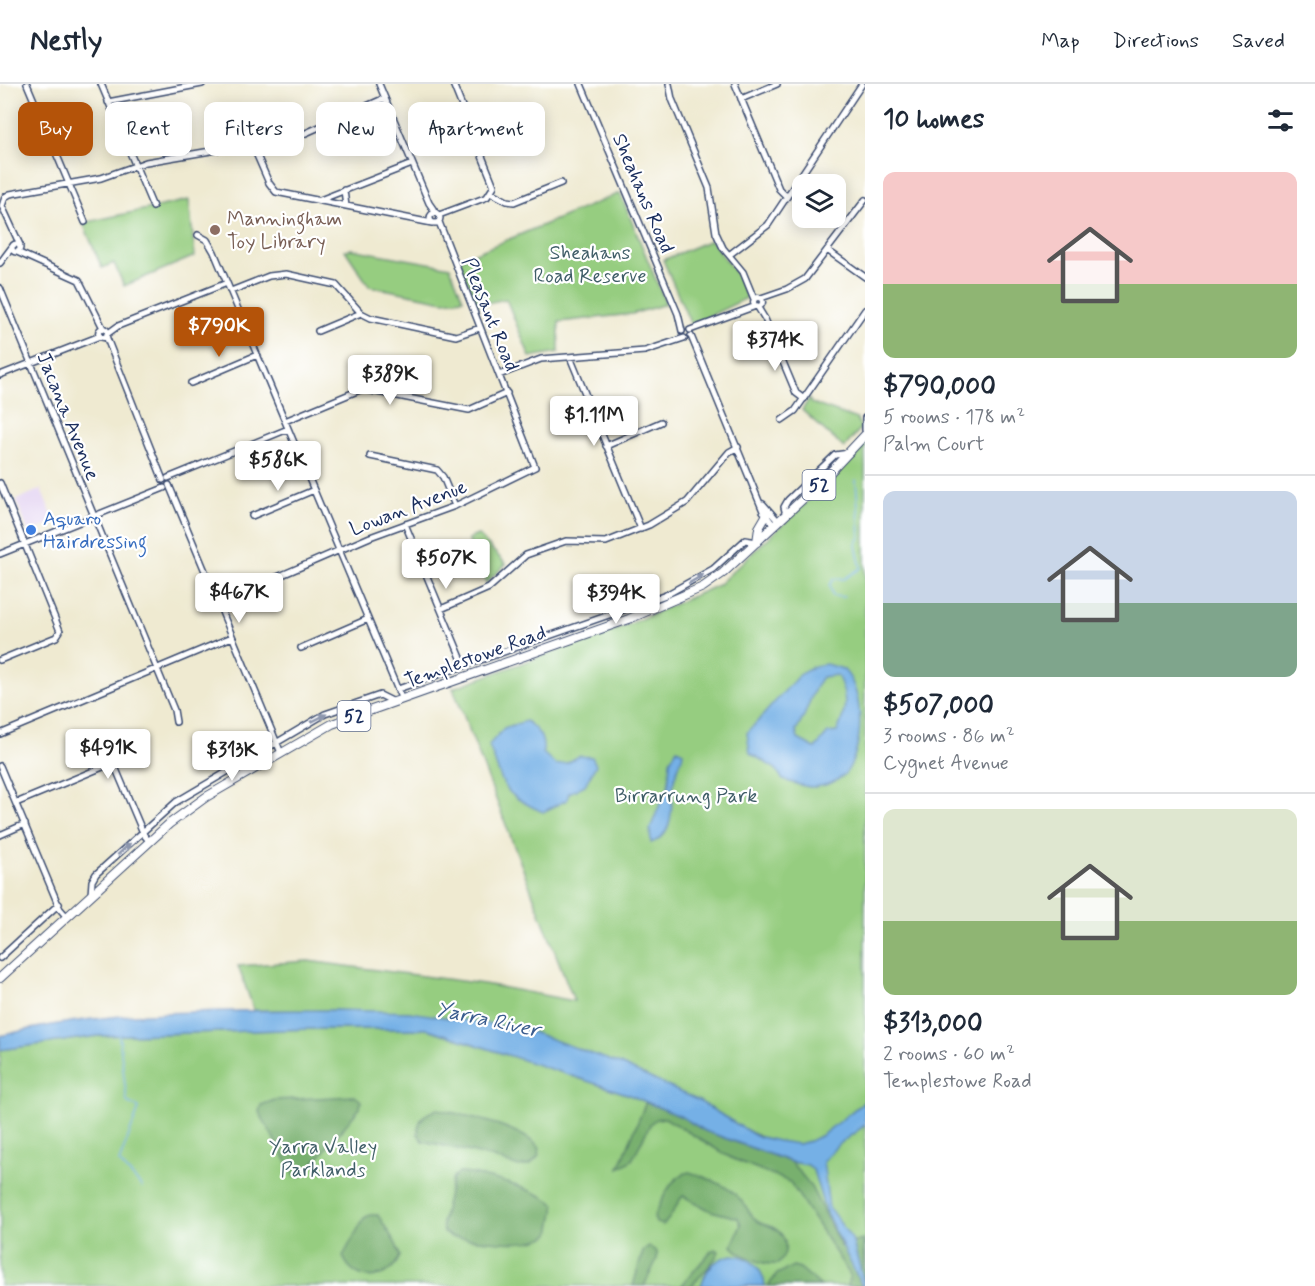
<!DOCTYPE html>
<html lang="en">
<head>
<meta charset="utf-8">
<style>
  body { margin:0; font-family:Mynerve,sans-serif; background:#f2f2f3; color:#1f2937; height:100vh; display:flex; flex-direction:column; font-size:22px; white-space:nowrap }
  * { box-sizing:border-box; margin:0 }
  p { font-size:20px; color:#747a83 }
  .icon { flex:none; width:33px; height:33px; fill:none; stroke:currentColor; stroke-width:2; stroke-linecap:round; stroke-linejoin:round }
  .map { position:relative; flex:1; overflow:hidden }
  .sheet { display:flex; flex-direction:column; background:#fff; width:450px }
  .sheet>* { flex:none }
  .top-card { position:absolute; left:18px; top:18px; width:570px; height:54px; display:flex; gap:12px }
  .fabs { position:absolute; left:792px; top:90px; display:grid; gap:12px }
  .fabs a { display:grid; place-items:center; width:54px; height:54px; border-radius:12px; background:#fff; box-shadow:0 3px 15px #0003; font-size:30px }
  .price { position:absolute; translate:-50% -51px; padding:0 14px; border-radius:6px; background:#fff; color:#222; font-size:20px; line-height:39px; filter:drop-shadow(0 2px 3px #0008) }
  .price::after { content:''; position:absolute; left:50%; top:36px; width:18px; height:14px; margin-left:-9px; background:inherit; clip-path:polygon(0 0,100% 0,50% 100%) }
  .price.on { background:#b45309; color:#fff }
  ul { padding:0; list-style:none }
  li { display:grid; align-content:center; gap:12px; height:318px; padding:0 18px }
  li+li { border-top:2px solid #e0e1e3 }
  li span { display:grid; place-items:center; height:186px; border-radius:12px; color:#555 }
  li>.icon { margin-inline-start:auto }
  span .icon { width:108px; height:108px; fill:#fffc; stroke-width:1 }
  li b { font-size:26px }
  h2 { display:flex; justify-content:space-between; align-items:center; height:72px; padding:0 18px; font-size:26px }
  .tag { padding:0 21px; border-radius:12px; background:#fff; box-shadow:0 3px 15px #0003; font-size:21px; line-height:54px }
  .tag.on { background:#b45309; color:#fff }
  header { display:flex; align-items:center; gap:36px; box-sizing:border-box; height:84px; padding:0 30px; background:#fff; border-bottom:2px solid #e0e1e3 }
  header strong { font-size:28px }
  nav { display:flex; gap:33px; margin-inline-start:auto; font-size:21px }
  main { display:flex; flex:1; min-height:0 }
  .map>svg:first-child { display:block }
</style>
</head>
<body>
<header>
<strong>Nestly</strong>
<nav><a>Map</a><a>Directions</a><a>Saved</a></nav>
</header>
<main>
<div class="map">
<svg width="865" height="1202" viewBox="0 0 865 1202">
  <rect width="100%" height="100%" fill="#fff"/>
  <filter id="ink" filterUnits="userSpaceOnUse"><feTurbulence type="fractalNoise" baseFrequency=".0167" numOctaves="2"/><feDisplacementMap in="SourceGraphic" scale="12" xChannelSelector="R" yChannelSelector="G"/><feConvolveMatrix kernelMatrix="1 2 1 2 8 2 1 2 1" color-interpolation-filters="sRGB"/></filter>
  <filter id="wash" filterUnits="userSpaceOnUse"><feTurbulence type="fractalNoise" baseFrequency=".008" numOctaves="4" result="noise"/><feDisplacementMap in="SourceGraphic" scale="24" xChannelSelector="R" yChannelSelector="G"/><feGaussianBlur stdDeviation="1.35" result="paint"/><feColorMatrix in="noise" values="0 0 0 0 0 0 0 0 0 0 0 0 0 0 0 0 0 1.4 0 .05"/><feComposite in="paint" operator="in"/></filter>
  <g filter="url(#wash)">
    <rect width="100%" height="100%" fill="#efead1"/>
    <!-- built -->
    <path fill="#e3d3f2" d="M41,405L55,438L29,449L16,416Z"/>
    <!-- green -->
    <path fill="#96cd80" stroke="#587e6f" stroke-width="1.5" d="M620,109L666,220L632,230L559,238V268L530,273L506,215L477,221L459,176Z
      M189,116L195,172L124,202L114,179L102,184L83,139Z
      M711,156L736,190L747,214L691,241L663,176Z
      M351,165L450,183L463,215L444,217L369,202L345,166Z
      M809,315L811,319L857,335L861,344L844,364L802,326Z
      M865,357V1017C847,1029 830,1051 810,1058C769,1071 729,1032 696,1016C663,1000 630,983 594,973L409,928L254,926L238,882L308,877L484,900L574,917L453,604L625,542L718,501L812,413Z
      M478,451L506,480L486,499L468,455Z
      M309,945H428L627,1010L682,1033L705,1047L791,1078L838,1061L865,1041V1202H0V966L98,952Z"/>
    <!-- forest -->
    <path fill="#78b06e" stroke="#4a7066" stroke-width="1.5" d="M355,1012L361,1017L360,1024L309,1085L301,1092H295L259,1028L261,1021L275,1016Z
      M646,1018L682,1033L705,1047L791,1078L810,1101L841,1162L863,1156L865,1202H848L850,1191L790,1098L731,1074L665,1034L656,1035L651,1039L632,1076L619,1084Z
      M438,1025C468,1032 519,1042 540,1064L538,1073L530,1081L519,1083L488,1072L423,1057L418,1050C418,1034 424,1030 438,1025Z
      M689,1088C706,1093 727,1101 739,1114C746,1121 750,1131 757,1137C762,1141 769,1141 774,1144C789,1153 788,1170 778,1180C766,1182 739,1172 732,1162L741,1141L738,1134L711,1127L683,1112C675,1121 673,1133 663,1141L656,1139L654,1133C663,1116 669,1093 689,1088Z
      M459,1089C479,1089 542,1107 555,1121L550,1150C528,1166 478,1155 451,1153L443,1148L442,1138L453,1093Z
      M370,1131H378L396,1160L400,1172C389,1199 353,1200 343,1172L364,1134Z
      M649,1162L657,1168V1175L644,1202H633L643,1167Z
      M716,1165L719,1167C715,1179 699,1193 691,1202H681L711,1167Z
      M793,1182L800,1184L821,1202H768L777,1190Z"/>
    <!-- water -->
    <path fill="#75b0e6" stroke="#4870a2" stroke-width="1.5" fill-rule="evenodd" d="M826,580C831,582 839,583 844,586C865,607 865,667 844,691C837,698 824,702 815,703C805,704 792,698 783,696L776,685L750,669L747,649L799,591L812,583ZM837,591C848,612 847,626 837,648L828,649L815,664L798,655L796,646C809,629 809,609 822,593Z
      M526,637C539,647 544,653 543,669L556,681L567,679L579,672L592,673L596,681L585,701L569,709L567,716L543,728C500,709 505,704 489,661L504,644Z
      M677,665L683,668C682,679 676,686 674,696C669,719 678,749 651,759L650,745L664,710L668,707L670,677Z
      M334,926L409,928L524,945L620,980L699,1017L756,1052L778,1057L798,1060L810,1057L822,1051L865,1017V1041L838,1061L823,1077L829,1124L852,1155L865,1202H862L825,1126L813,1086L808,1081L791,1078L705,1047L682,1033L627,1010L428,945H309L98,952L0,966V952C109,924 222,927 334,926Z
      M732,1171C750,1172 763,1184 765,1202H701C706,1185 714,1175 732,1171Z"/>
    <g fill="none" stroke-linecap="round" stroke-linejoin="round">
      <!-- stream -->
      <path stroke="#75b0e6" stroke-width="1.5" d="M844,513L833,512L830,501L834,495H844L861,484L856,461L860,453L856,396
        M119,951L127,1018L139,1024L119,1078L142,1103"/>
    </g>
  </g>
  <g filter="url(#ink)">
    <g fill="none" stroke-linecap="round" stroke-linejoin="round">
      <defs>
        <path id="street" d="M27,0L85,138
          M101,0L153,123
          M379,0L429,119L436,129
          M581,0L678,230L682,247
          M669,0L672,15L709,104L716,149L723,164L743,188L754,215
          M735,0L779,105L787,113
          M741,15L777,0
          M108,18L202,0
          M252,60L269,99L276,108L432,139
          M479,62L536,38
          M344,106L346,122
          M492,109L507,117L514,118L561,99
          M5,113L10,110L101,94L146,78L299,52L385,14
          M5,113L2,122L20,161
          M320,116L412,80
          M430 134a5 5 0 1 1 10 0a5 5 0 1 1-10 0Z
          M439,131L487,113L494,102L453,0
          M439,138L535,383
          M198,151L207,156L214,168L402,616
          M12 164a4 4 0 1 1 8 0a4 4 0 1 1-8 0Z
          M827,166L865,193
          M17,168L79,196L103,244
          M729,171L768,141L862,0
          M0,179L12,163
          M0,204L174,626L176,638
          M231,207L269,192L286,190L336,201L361,229L371,234L456,252L480,244
          M753.5 218a4.5 4.5 0 1 1 9 0a4.5 4.5 0 1 1-9 0Z
          M761,214L787,205L805,195L865,116
          M757,222L765,235L796,309L804,315
          M98.5 249a4.5 4.5 0 1 1 9 0a4.5 4.5 0 1 1-9 0Z
          M690,246L756,222
          M318,247L361,229
          M107,250L118,242L227,199
          M106,252L163,396
          M691,252L763,427L774,442
          M570,273L641,445
          M0,291L100,252
          M499,291L541,275L645,267L684,254
          M191,299L257,271
          M865,334V346
          M782,336L795,327L865,226
          M285,337L362,305L469,326L507,309
          M606,362L661,338
          M370,372L437,386L443,393L455,422
          M168,394L288,345
          M0,399L60,547L56,553L0,576
          M169,401L281,669
          M763,420L779,438
          M786,431L784,423L788,416L835,371L849,369
          M252,432L314,406
          M405,440L464,581
          M0,470L164,404
          M217,519L370,453L455,422L535,383
          M441,525L489,504L526,471L566,457L606,458L649,441L687,418L729,368L738,363
          M301,564L368,535
          M398,605L666,511L713,485L745,456L757,458
          M0,650L232,553
          M0,682L60,825L67,833
          M16,719L110,680L116,685L144,751L149,757
          M0,751L25,740
          M91,811L92,797L96,790L176,718L325,630L380,611L394,618
          M0,874L59,820"/>
        <path id="primary" d="M757,458L759,444L766,432
          M0,894L169,740L206,713L332,640L629,535L703,503L723,489L820,399L865,351"/>
      </defs>
      <!-- street casing -->
      <use href="#street" stroke="#3b4b6f" stroke-width="8"/>
      <!-- primary casing -->
      <use href="#primary" stroke="#3b4b6f" stroke-width="10"/>
      <!-- street -->
      <use href="#street" stroke="#fff" stroke-width="5"/>
      <!-- primary -->
      <use href="#primary" stroke="#fff" stroke-width="8"/>
    </g>
    <!-- one-way arrows -->
    <defs><path id="oneway-solid" d="M-6-.8H1V-3.2L6.5 0L1 3.2V.8H-6Z" transform="scale(1.5)"/></defs>
    <g fill="#8d97ae">
      <use href="#oneway-solid" transform="translate(696 495) rotate(-31)"/>
      <use href="#oneway-solid" transform="translate(319 634) rotate(-27)"/>
      <use href="#oneway-solid" transform="translate(124 765) rotate(-42)"/>
    </g>
  </g>
  <!-- markers -->
  <circle fill="#8d6e63" stroke="#fff" stroke-width="2" cx="215" cy="146" r="6"/>
  <circle fill="#3f7fe0" stroke="#fff" stroke-width="2" cx="31" cy="446" r="6"/>
  <g text-anchor="middle" stroke-width="4.5" stroke-linejoin="round" paint-order="stroke">
    <!-- shield labels -->
    <g fill="#fff" stroke="#5f6d8e" stroke-width="1.5">
      <rect x="802.5" y="386" width="33" height="30" rx="4.5"/>
      <rect x="337.5" y="617" width="33" height="30" rx="4.5"/>
    </g>
    <g font-size="18" font-weight="bold" fill="#1b2f5e">
      <text x="819" y="407">52</text>
      <text x="354" y="638">52</text>
    </g>
    <!-- street labels -->
    <g font-size="20" fill="#1b2f5e" stroke="#fff">
      <text transform="translate(644 109) rotate(67)" y="7">Sheahans Road</text>
      <text transform="translate(491 230) rotate(68)" y="7">Pleasant Road</text>
      <text transform="translate(69 332) rotate(68)" y="7">Jacana Avenue</text>
      <text transform="translate(408 423) rotate(-21)" y="7">Lowan Avenue</text>
      <text transform="translate(475 572) rotate(-20)" y="7">Templestowe Road</text>
    </g>
    <!-- education labels -->
    <g font-size="20" fill="#785e54" stroke="#fff" text-anchor="start">
      <text x="227" y="141">Manningham<tspan x="227" dy="23">Toy Library</tspan></text>
    </g>
    <!-- park labels -->
    <g font-size="20" fill="#405e68" stroke="#fff">
      <text x="590" y="175">Sheahans<tspan x="590" dy="23">Road Reserve</tspan></text>
      <text x="686" y="718">Birrarrung Park</text>
      <text x="323" y="1069">Yarra Valley<tspan x="323" dy="23">Parklands</tspan></text>
    </g>
    <!-- shop labels -->
    <g font-size="20" fill="#366cbe" stroke="#fff" text-anchor="start">
      <text x="43" y="441">Aquaro<tspan x="43" dy="23">Hairdressing</tspan></text>
    </g>
    <!-- water labels -->
    <g font-size="21" font-style="italic" fill="#3a5c8e" stroke="#fff">
      <text transform="translate(488 935) rotate(12)" y="7">Yarra River</text>
    </g>
  </g>
</svg>
<div class="fabs">
<a><svg class="icon" aria-label="layers" viewBox="0 0 24 24"><path d="M12 4l9 5-9 5-9-5zM3 14l9 5 9-5"/></svg></a>
</div>
<b class="price on" style="left:219px;top:274px">$790K</b>
<b class="price" style="left:775px;top:288px">$374K</b>
<b class="price" style="left:390px;top:322px">$389K</b>
<b class="price" style="left:594px;top:363px">$1.11M</b>
<b class="price" style="left:278px;top:408px">$586K</b>
<b class="price" style="left:446px;top:506px">$507K</b>
<b class="price" style="left:239px;top:540px">$467K</b>
<b class="price" style="left:616px;top:541px">$394K</b>
<b class="price" style="left:108px;top:696px">$491K</b>
<b class="price" style="left:232px;top:698px">$313K</b>
<div class="top-card">
<a class="tag on">Buy</a>
<a class="tag">Rent</a>
<a class="tag">Filters</a>
<a class="tag">New</a>
<a class="tag">Apartment</a>
</div>
</div>
<section class="sheet">
<h2>10 homes<svg class="icon" aria-label="filters" viewBox="0 0 24 24"><path d="M4 7h16M4 17h16"/><circle cx="9" cy="7" r="2"/><circle cx="15" cy="17" r="2"/></svg></h2>
<ul>
<li><span style="background:linear-gradient(#f6c9c9 60%,#8fb573 0)"><svg class="icon" aria-label="home" viewBox="0 0 24 24"><path d="M3 11l9-7 9 7M6 9v11h12V9"/></svg></span><div><b>$790,000</b><p>5 rooms · 178 m²</p><p>Palm Court</p></div></li>
<li><span style="background:linear-gradient(#c9d6e8 60%,#7fa58c 0)"><svg class="icon" aria-label="home" viewBox="0 0 24 24"><path d="M3 11l9-7 9 7M6 9v11h12V9"/></svg></span><div><b>$507,000</b><p>3 rooms · 86 m²</p><p>Cygnet Avenue</p></div></li>
<li><span style="background:linear-gradient(#dfe7d0 60%,#8fb573 0)"><svg class="icon" aria-label="home" viewBox="0 0 24 24"><path d="M3 11l9-7 9 7M6 9v11h12V9"/></svg></span><div><b>$313,000</b><p>2 rooms · 60 m²</p><p>Templestowe Road</p></div></li>
</ul>
</section>
</main>
</body>
</html>
